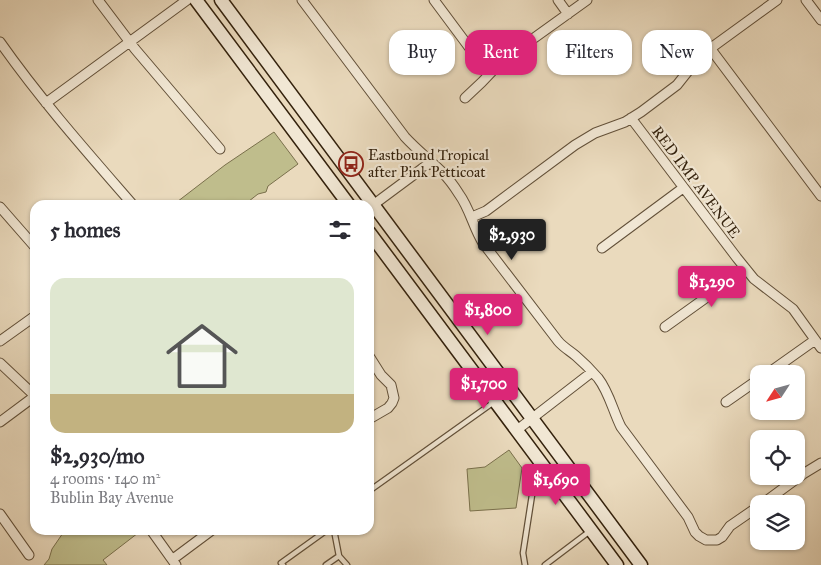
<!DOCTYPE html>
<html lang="en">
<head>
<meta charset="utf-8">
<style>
  body { margin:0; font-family:"IM FELL Great Primer",serif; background:#f2f2f3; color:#2b2b33; height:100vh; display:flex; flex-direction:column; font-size:19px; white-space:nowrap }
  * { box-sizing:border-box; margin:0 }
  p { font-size:16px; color:#7c7c81 }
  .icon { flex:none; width:28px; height:28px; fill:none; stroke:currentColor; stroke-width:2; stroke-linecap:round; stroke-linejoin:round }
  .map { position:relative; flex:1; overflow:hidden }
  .drawer { position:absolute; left:30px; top:200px; width:344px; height:335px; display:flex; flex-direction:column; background:#fff; border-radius:15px; box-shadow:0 1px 4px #0004 }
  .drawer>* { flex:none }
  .hud { position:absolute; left:389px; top:30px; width:356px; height:45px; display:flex; gap:10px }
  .needle { width:32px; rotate:234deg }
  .buttons { position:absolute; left:750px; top:365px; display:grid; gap:10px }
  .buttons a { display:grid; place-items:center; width:55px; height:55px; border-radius:10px; background:#fff; box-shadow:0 1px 4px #0004; font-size:25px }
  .price { position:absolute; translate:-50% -42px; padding:0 11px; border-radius:5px; background:#db2777; color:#fff; font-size:16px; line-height:32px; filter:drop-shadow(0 1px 2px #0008) }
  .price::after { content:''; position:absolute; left:50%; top:30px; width:15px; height:11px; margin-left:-8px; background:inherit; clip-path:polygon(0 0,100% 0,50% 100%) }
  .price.selected { background:#222; color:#fff }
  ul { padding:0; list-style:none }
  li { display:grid; align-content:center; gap:10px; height:265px; padding:0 20px }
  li+li { border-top:1px solid #e1e1e2 }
  li span { display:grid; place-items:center; height:155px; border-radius:15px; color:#555 }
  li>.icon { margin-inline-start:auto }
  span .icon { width:90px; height:90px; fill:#fffc; stroke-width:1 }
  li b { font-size:21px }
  h2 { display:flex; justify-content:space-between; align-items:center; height:60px; padding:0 20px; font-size:21px }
  .pill { padding:0 18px; border-radius:15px; background:#fff; box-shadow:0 1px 4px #0004; font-size:18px; line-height:45px }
  .pill.selected { background:#db2777; color:#fff }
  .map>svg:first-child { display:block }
</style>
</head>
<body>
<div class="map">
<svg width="821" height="565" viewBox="0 0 821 565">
  <rect width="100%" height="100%" fill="#eadabd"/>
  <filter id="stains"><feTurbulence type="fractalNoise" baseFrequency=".004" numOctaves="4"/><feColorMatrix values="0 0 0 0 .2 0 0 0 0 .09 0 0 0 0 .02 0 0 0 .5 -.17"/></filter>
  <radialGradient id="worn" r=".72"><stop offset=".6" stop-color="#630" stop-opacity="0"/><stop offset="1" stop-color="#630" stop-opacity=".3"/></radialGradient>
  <!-- green -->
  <path fill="#bfbd8c" stroke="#7a704c" d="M274,132L298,164L268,186L266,192L258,194L244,205H173L225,165Z
    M509,450L522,468L516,508L470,511L467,469L485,467Z
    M65,530H131L138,533L103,560L107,565H44L49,559L52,549Z"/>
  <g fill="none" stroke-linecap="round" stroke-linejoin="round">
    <defs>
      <path id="lane" d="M369,491L494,402
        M339,556L347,565
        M283,565L281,563L327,530
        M326,565L339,556L334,530
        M525,565L523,553L537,463
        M545,565L590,531"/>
      <path id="street" d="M98,0L135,49L220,149
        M302,0L405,137C417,150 430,160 442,172C448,178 454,186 459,194C470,209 473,227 483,243L558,341C563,347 570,351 576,356C583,362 591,370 598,378C609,392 613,411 621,427L688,517L695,532L699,536L706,540H717L722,537L730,526L759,506
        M434,0L489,74
        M558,0L568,14
        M806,0L821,20
        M0,42C40,99 87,152 133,205
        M710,48L821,196
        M465,98L482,82L502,61L587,0
        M46,103L187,0
        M631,118L737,258L754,279L793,309L821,348
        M0,207L35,247
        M369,208L431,162
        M472,217L486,211L575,145L595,133L625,122L641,112L677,85L700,56L777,0
        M602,248L683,188
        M665,327L746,269
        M0,341L35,316
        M369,356L381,375L391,385L394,398L392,403L388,408L369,419
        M0,363L35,396
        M767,374L815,340
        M726,402L759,379
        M0,422L35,396
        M517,430L592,372
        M762,504L803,474L821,463
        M0,514L29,555
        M151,530L176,565
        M173,559L212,530"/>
      <path id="secondary" d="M196,0L349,205
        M221,0L641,565
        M369,232L617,565"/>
    </defs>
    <!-- lane casing -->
    <use href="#lane" stroke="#625039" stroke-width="7"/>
    <!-- street casing -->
    <use href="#street" stroke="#625039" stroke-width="11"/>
    <!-- secondary casing -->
    <use href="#secondary" stroke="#34220d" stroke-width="15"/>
    <!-- lane -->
    <use href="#lane" stroke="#f1e7d4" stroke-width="4.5"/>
    <!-- street -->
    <use href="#street" stroke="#f1e7d4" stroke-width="9"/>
    <!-- secondary -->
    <use href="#secondary" stroke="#f1e7d4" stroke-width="12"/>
  </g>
  <!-- icons -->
  <defs>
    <symbol id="bus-ring" viewBox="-11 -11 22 22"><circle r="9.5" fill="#f1e7d4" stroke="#8f2418" stroke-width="1.5"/><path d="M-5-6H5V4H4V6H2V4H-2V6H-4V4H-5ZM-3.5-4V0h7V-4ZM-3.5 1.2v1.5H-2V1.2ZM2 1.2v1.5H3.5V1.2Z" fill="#8f2418"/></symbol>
  </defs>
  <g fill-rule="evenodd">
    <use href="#bus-ring" x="337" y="150" width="28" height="28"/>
  </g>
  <g text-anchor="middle" stroke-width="4.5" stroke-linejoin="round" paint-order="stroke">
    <!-- poi labels -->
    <g font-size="15" fill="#34220d" stroke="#f1e7d4" text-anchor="start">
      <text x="368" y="160">Eastbound Tropical<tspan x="368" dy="17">after Pink Petticoat</tspan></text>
    </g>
    <!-- street labels -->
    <g font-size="15" fill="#34220d" stroke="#f1e7d4">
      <text transform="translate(696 182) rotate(53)" y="5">RED IMP AVENUE</text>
    </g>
  </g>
  <rect width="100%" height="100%" filter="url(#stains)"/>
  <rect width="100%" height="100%" fill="url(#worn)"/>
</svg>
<div class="buttons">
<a><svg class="needle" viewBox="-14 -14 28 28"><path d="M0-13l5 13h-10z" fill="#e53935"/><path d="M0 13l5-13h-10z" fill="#7c7c81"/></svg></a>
<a><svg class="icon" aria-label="locate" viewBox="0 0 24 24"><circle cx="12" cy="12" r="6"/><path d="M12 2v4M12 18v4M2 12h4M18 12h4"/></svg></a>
<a><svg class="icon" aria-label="layers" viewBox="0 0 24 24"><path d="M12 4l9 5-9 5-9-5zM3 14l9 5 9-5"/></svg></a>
</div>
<b class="price selected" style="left:512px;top:261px">$2,930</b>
<b class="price" style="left:712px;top:308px">$1,290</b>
<b class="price" style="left:488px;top:336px">$1,800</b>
<b class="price" style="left:484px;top:410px">$1,700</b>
<b class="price" style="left:556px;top:506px">$1,690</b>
<div class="hud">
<a class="pill">Buy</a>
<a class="pill selected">Rent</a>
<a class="pill">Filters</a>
<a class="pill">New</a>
</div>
<section class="drawer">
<h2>5 homes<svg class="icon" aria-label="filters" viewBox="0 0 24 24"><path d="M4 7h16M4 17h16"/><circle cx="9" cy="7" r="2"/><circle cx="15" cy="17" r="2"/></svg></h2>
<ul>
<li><span style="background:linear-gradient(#dfe7d0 75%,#c2b280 0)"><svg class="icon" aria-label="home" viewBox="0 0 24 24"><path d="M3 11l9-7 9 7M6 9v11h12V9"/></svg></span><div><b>$2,930/mo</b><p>4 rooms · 140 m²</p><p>Bublin Bay Avenue</p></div></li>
</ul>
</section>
</div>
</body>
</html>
